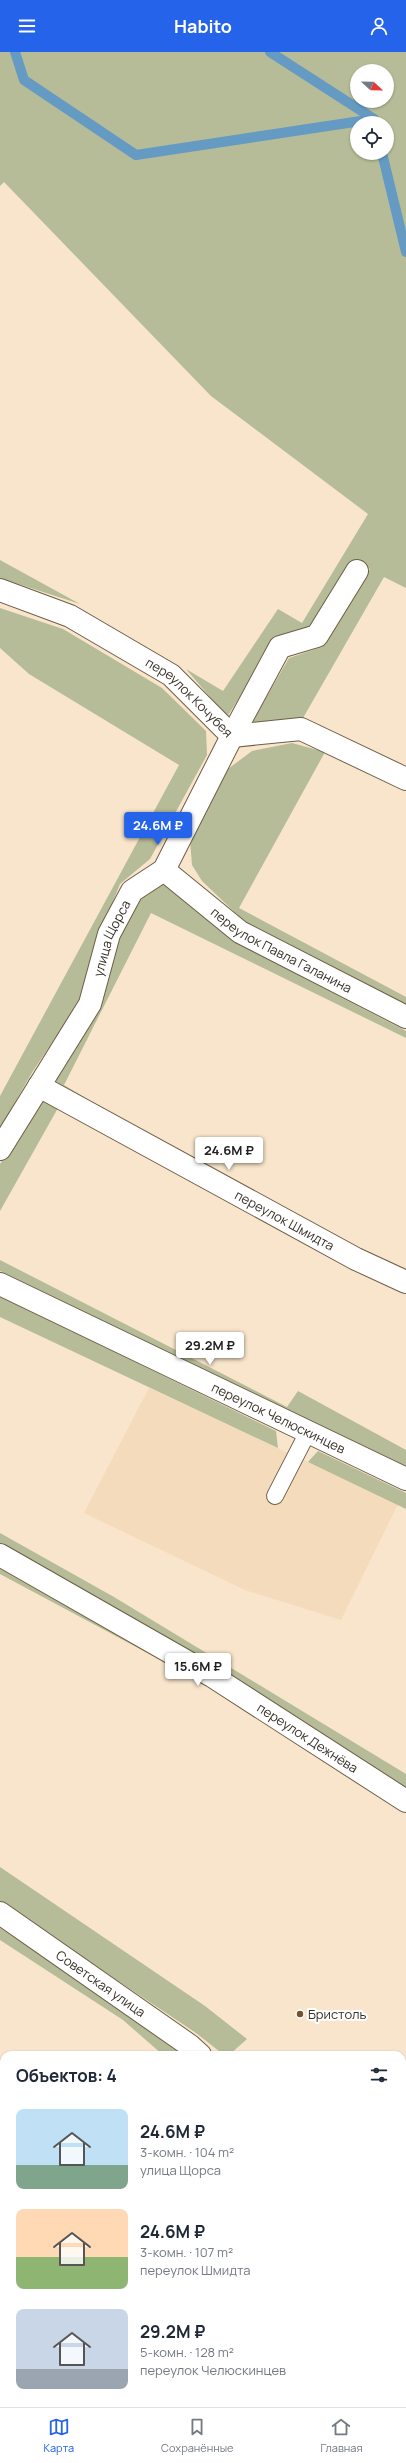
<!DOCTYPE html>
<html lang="ru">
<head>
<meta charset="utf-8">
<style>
  body { margin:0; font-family:Manrope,sans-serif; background:#f2f2f3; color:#1f2937; height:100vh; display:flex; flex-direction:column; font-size:15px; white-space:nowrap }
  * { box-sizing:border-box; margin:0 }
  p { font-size:13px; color:#747a83 }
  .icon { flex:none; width:22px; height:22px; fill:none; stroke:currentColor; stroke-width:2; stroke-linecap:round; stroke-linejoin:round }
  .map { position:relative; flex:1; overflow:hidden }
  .side { position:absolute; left:0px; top:1999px; width:406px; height:356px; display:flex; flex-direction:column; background:#fff; border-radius:12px 12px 0 0; box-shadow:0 1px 3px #0004 }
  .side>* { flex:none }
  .needle { width:26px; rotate:112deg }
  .tools { position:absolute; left:350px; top:12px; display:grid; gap:8px }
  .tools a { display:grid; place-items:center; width:44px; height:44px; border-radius:50%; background:#fff; box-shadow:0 1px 3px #0004; font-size:20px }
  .price { position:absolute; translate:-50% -34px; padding:0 9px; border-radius:4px; background:#fff; color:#222; font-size:13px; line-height:26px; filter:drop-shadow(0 1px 2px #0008) }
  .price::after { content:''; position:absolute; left:50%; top:24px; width:12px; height:9px; margin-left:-6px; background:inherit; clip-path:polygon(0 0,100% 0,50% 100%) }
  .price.current { background:#2563eb; color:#fff }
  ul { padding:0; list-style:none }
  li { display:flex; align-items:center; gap:12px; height:100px; padding:0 16px }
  li span { display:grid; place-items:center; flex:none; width:112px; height:80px; border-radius:8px; color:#555 }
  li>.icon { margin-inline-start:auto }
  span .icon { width:48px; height:48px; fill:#fffc; stroke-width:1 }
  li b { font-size:17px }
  h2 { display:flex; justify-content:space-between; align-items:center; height:48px; padding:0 16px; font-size:17px }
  header { display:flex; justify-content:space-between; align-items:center; height:52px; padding:0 16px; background:#2563eb; color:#fff; font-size:18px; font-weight:700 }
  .tab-bar { display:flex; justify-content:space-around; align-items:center; height:56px; border-top:1px solid #e0e1e3; background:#fff; font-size:11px; color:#747a83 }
  .tab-bar a { display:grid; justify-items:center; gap:2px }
  .tab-bar .current { color:#2563eb }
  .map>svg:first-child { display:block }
</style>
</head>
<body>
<header><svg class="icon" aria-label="menu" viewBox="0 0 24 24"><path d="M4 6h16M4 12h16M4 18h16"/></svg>Habito<svg class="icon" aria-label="person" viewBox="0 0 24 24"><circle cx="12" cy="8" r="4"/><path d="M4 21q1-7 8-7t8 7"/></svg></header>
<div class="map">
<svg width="406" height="2355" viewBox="0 0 406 2355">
  <rect width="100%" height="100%" fill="#f8e5cc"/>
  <!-- built -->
  <path fill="#f3dbbb" d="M149,1336L398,1452L341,1568L245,1538L84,1461Z
    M406,2257V2355H296L300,2351H402V2261Z"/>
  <!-- green -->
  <path fill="#b5bc97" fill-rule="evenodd" d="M0,0H406V536L384,525L303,666L250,673L289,606L322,595L370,517L352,508L309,576L277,587L227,665L186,617L223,639L278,557L302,571L368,462L211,344L4,130L0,134ZM357,19H387V49H357ZM357,71H387V101H357Z
    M0,508L80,552L0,526Z
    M0,556L63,577L162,636L206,679L207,703L150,807L120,832L97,889L81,948L33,1019L0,1076V1044L179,713L29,622L0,596Z
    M292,691L325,700L239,856L406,945V953L246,871L202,829L192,813L190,788L228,717L252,699Z
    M165,830L234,890L406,979V986L151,861L64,1033L132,1074L50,1031L116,886L139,845Z
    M43,1047L58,1056L0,1159V1112Z
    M0,1208L287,1355L298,1339L406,1398V1417L0,1219Z
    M0,1244L276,1379L278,1396L0,1265Z
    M318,1399L406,1441V1457L308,1410Z
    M0,1481L114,1545L406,1722V1741L0,1496Z
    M0,1516L194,1626L0,1522Z
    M0,1815L205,1954L247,1987L229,2003H224L196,1981L0,1850Z
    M0,1876L180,1995L188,2003H163L123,1968L0,1888Z
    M0,2279L4,2283V2328L0,2325Z
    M30,2351H81L85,2355H35Z"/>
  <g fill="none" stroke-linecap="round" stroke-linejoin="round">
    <!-- stream -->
    <path stroke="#659ac3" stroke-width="10" d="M15,0L24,28L136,103L374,67L375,71
      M270,0L374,67
      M382,101L406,200"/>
    <defs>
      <path id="lane" d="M275,1444L308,1380"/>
      <g id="street">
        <path id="s1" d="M0,538L70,564L171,623L232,684L301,677L406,727"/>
        <path id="s2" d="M164,818L240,880L406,965"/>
        <path id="s3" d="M39,1034L356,1207L406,1230"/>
        <path id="s4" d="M0,1097L90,952L109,882L132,839L164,818L232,684L280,595L317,584L357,519"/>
        <path id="s5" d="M0,1232L406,1427"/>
        <path id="s6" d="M0,1503L212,1624L406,1749"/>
        <path id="s7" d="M0,1861L189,1993L200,2003"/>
        <path d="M402,2195L406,2199"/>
        <path d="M10,2351L14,2355"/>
      </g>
      <path id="secondary" d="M402,2227L406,2224
        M253,2355L258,2351"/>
    </defs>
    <!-- lane casing -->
    <use href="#lane" stroke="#6e5e48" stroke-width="18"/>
    <!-- street casing -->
    <use href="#street" stroke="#6e5e48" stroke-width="24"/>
    <!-- secondary casing -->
    <use href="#secondary" stroke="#6e5e48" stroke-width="24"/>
    <!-- lane -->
    <use href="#lane" stroke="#fff" stroke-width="16"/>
    <!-- street -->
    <use href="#street" stroke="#fff" stroke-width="22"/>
    <!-- secondary -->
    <use href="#secondary" stroke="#fff" stroke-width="22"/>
  </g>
  <!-- markers -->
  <circle fill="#74512a" stroke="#fff" stroke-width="1.5" cx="300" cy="1962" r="4"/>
  <g text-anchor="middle" stroke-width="4" stroke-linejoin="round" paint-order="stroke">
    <!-- street labels -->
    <g font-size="13" fill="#362f26" stroke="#fff">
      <text dy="5" stroke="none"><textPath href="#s1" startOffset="220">переулок Кочубея</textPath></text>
      <text dy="5" stroke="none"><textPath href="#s4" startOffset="240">улица Щорса</textPath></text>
      <text dy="5" stroke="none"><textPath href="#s2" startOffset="143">переулок Павла Галанина</textPath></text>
      <text dy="5" stroke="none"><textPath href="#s3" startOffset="280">переулок Шмидта</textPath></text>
      <text dy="5" stroke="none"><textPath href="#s5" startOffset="309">переулок Челюскинцев</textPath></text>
      <text dy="5" stroke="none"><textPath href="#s6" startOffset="358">переулок Дежнёва</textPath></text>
      <text dy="5" stroke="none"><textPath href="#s7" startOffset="123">Советская улица</textPath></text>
    </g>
    <!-- poi labels -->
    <g font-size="13" fill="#362f26" stroke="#fff" text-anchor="start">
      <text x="308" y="1967">Бристоль</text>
    </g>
  </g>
</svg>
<div class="tools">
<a><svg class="needle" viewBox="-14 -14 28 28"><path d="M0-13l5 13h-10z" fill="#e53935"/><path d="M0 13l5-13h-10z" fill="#747a83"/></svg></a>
<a><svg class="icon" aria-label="locate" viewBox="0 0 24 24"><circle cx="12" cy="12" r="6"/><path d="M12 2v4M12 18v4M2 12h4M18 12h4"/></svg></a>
</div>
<b class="price current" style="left:158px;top:794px">24.6M ₽</b>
<b class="price" style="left:229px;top:1119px">24.6M ₽</b>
<b class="price" style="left:210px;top:1314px">29.2M ₽</b>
<b class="price" style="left:198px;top:1635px">15.6M ₽</b>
<section class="side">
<h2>Объектов: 4<svg class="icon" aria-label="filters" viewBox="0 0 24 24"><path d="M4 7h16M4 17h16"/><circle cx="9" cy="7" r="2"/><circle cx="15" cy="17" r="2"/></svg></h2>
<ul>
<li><span style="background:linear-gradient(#bfe0f5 70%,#7fa58c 0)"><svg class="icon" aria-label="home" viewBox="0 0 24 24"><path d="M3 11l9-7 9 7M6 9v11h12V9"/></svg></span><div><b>24.6M ₽</b><p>3-комн. · 104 m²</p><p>улица Щорса</p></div></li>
<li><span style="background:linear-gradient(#ffd9b3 60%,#8fb573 0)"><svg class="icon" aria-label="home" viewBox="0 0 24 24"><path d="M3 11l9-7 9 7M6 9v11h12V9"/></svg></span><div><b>24.6M ₽</b><p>3-комн. · 107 m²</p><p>переулок Шмидта</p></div></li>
<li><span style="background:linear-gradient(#c9d6e8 75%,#9aa5b1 0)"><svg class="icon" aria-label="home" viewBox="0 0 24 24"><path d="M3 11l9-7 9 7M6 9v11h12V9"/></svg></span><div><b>29.2M ₽</b><p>5-комн. · 128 m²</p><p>переулок Челюскинцев</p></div></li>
</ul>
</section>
</div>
<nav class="tab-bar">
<a class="current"><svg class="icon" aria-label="map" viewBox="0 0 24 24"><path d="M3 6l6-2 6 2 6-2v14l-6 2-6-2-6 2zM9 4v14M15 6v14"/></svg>Карта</a>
<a><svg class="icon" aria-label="saved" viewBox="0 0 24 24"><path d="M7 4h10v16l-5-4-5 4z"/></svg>Сохранённые</a>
<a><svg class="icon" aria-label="home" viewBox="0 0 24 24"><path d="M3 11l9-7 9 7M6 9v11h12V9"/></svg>Главная</a>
</nav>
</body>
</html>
